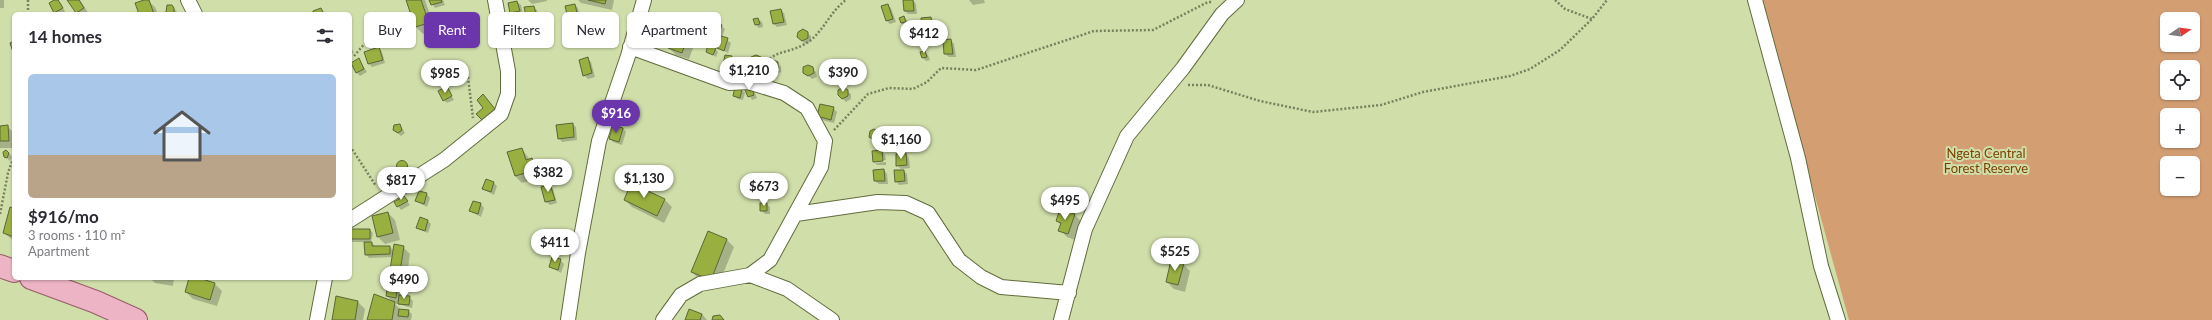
<!DOCTYPE html>
<html lang="en">
<head>
<meta charset="utf-8">
<style>
  body { margin:0; font-family:Lato,sans-serif; background:#f2f2f3; color:#2b2b33; height:100vh; display:flex; flex-direction:column; font-size:15px; white-space:nowrap }
  * { box-sizing:border-box; margin:0 }
  p { font-size:13px; color:#7c7c81 }
  .icon { flex:none; width:22px; height:22px; fill:none; stroke:currentColor; stroke-width:2; stroke-linecap:round; stroke-linejoin:round }
  .map { position:relative; flex:1; overflow:hidden }
  .sheet { position:absolute; left:12px; top:12px; width:340px; height:268px; display:flex; flex-direction:column; background:#fff; border-radius:6px; box-shadow:0 1px 3px #0004 }
  .sheet>* { flex:none }
  .top-card { position:absolute; left:364px; top:12px; width:380px; height:36px; display:flex; gap:8px }
  .needle { width:26px; rotate:77deg }
  .buttons { position:absolute; left:2160px; top:12px; display:grid; gap:8px }
  .buttons a { display:grid; place-items:center; width:40px; height:40px; border-radius:6px; background:#fff; box-shadow:0 1px 3px #0004; font-size:20px }
  .price { position:absolute; translate:-50% -34px; padding:0 9px; border-radius:14px; background:#fff; color:#222; font-size:13px; line-height:26px; filter:drop-shadow(0 1px 2px #0008) }
  .price::after { content:''; position:absolute; left:50%; top:24px; width:12px; height:9px; margin-left:-6px; background:inherit; clip-path:polygon(0 0,100% 0,50% 100%) }
  .price.current { background:#6b35ac; color:#fff }
  ul { padding:0; list-style:none }
  li { display:grid; align-content:center; gap:8px; height:212px; padding:0 16px }
  li span { display:grid; place-items:center; height:124px; border-radius:6px; color:#555 }
  li>.icon { margin-inline-start:auto }
  span .icon { width:72px; height:72px; fill:#fffc; stroke-width:1 }
  li b { font-size:17px }
  h2 { display:flex; justify-content:space-between; align-items:center; height:48px; padding:0 16px; font-size:17px }
  .tag { padding:0 14px; border-radius:6px; background:#fff; box-shadow:0 1px 3px #0004; font-size:14px; line-height:36px }
  .tag.current { background:#6b35ac; color:#fff }
  .map>svg:first-child { display:block }
</style>
</head>
<body>
<div class="map">
<svg width="2212" height="320" viewBox="0 0 2212 320">
  <rect width="100%" height="100%" fill="#d0deaa"/>
  <!-- green -->
  <path fill="#d49e73" fill-rule="evenodd" d="M1761,0H2212V320H1849ZM2167,19H2193V45H2167ZM2167,67H2193V93H2167ZM2167,115H2193V141H2167ZM2167,163H2193V189H2167Z"/>
  <!-- shadow -->
  <path fill="#0003" d="M0,0H4V8H0Z
    M56,0L61,3L65,12L61,14L55,12Z
    M68,0H80L89,14H78Z
    M147,0L155,7L158,14H140Z
    M407,0H425L435,30L423,34L416,27Z
    M430,0H443L445,5L435,8Z
    M528,0H547V1L532,4Z
    M578,0H614L612,10L581,3Z
    M913,0L916,4L917,14H908L905,11Z
    M969,0H984L985,3L973,5Z
    M517,2L521,5L523,14L514,16L511,13Z
    M575,5L578,8L581,20L572,22L569,18Z
    M888,5L891,8L896,22L890,24L887,21Z
    M172,6L177,12V14L167,12Z
    M533,7L537,10L538,17L530,19L527,15Z
    M781,10L784,13L787,25L777,27L774,24Z
    M904,17L907,21L908,25L905,26L901,23Z
    M931,18L934,21L935,31L926,32L923,28Z
    M758,19L762,22L763,27L759,28L756,25Z
    M721,26L725,29L722,37L731,43L728,53L718,48L720,41L706,36L703,32Z
    M919,32L922,35L923,46H914L911,43Z
    M689,33L696,40L689,59L676,55L669,48L671,44L665,42L658,35Z
    M807,33L811,36V41L806,44L802,41Z
    M951,40L954,44L956,57H949L945,54Z
    M350,46L354,53L350,54Z
    M379,48L382,52L385,63L372,67L369,64L366,52Z
    M715,49L718,52L716,57L707,51Z
    M925,52L928,55L930,60L926,61L923,58Z
    M731,57L735,60L733,68L728,67L724,63Z
    M760,58L764,61L765,66L760,69L752,62Z
    M588,59L591,62L595,77L588,79L584,75Z
    M359,60L367,72L360,76L356,72Z
    M777,63L781,67V72L776,75L772,71Z
    M812,68L816,72L817,77L812,79L804,72Z
    M436,69L445,83L439,86L436,83Z
    M446,87L454,100L447,103L444,100Z
    M741,89L745,93L743,100L738,99L734,96Z
    M746,89L754,91L757,98L752,100Z
    M847,91L851,94V99L846,102L842,98Z
    M833,108L837,112L834,123L822,120L818,116Z
    M572,124L576,127L577,140L562,142L559,138Z
    M400,125L405,133L401,136L394,130Z
    M0,127H8L14,133V148H0Z
    M623,128L626,132L622,145L613,142L610,139Z
    M878,132L882,136L883,141L878,143L870,137Z
    M522,149L530,160L532,159L539,166L542,177L522,183L515,176Z
    M882,151L885,155L886,160L875,161V163L886,162V165H877L874,162Z
    M9,153L12,157L10,161L5,156Z
    M906,154L909,158L910,168L901,169L897,165Z
    M401,161L410,168L408,174H405L398,166Z
    M884,170L887,174L888,184H879L875,181Z
    M904,171L907,174L908,184L899,185L896,181Z
    M494,183L497,186L494,195L483,189Z
    M550,185L553,189L557,203L550,205L546,202Z
    M427,194L430,198L427,207L416,201Z
    M404,197L410,205L401,210L395,202Z
    M625,200H665L672,207L664,223L632,207Z
    M481,204L484,208L481,217L470,211Z
    M766,204L770,207V214H765L761,210Z
    M14,209V241L4,233Z
    M388,213L395,220L400,240L385,244L378,237Z
    M1075,215L1082,222L1075,240L1067,237L1060,230L1061,225L1057,221Z
    M428,221L431,224L428,233L417,228Z
    M350,230H370L373,233L371,242L375,246L390,247L394,251L403,247L410,254L404,297H409L413,301L412,308L394,303L401,310L408,311L412,314L411,320H368L394,303L387,296L393,257L369,258L366,254L365,242H350Z
    M708,232L727,240L734,247L718,286L699,279L692,272Z
    M560,260L564,264L561,273L550,267Z
    M1183,264L1190,271L1185,292L1174,289L1167,282Z
    M150,278H174L173,286L155,283Z
    M190,278L215,284L222,291L217,306L193,299L186,292Z
    M358,302L365,309L363,320H333Z
    M702,314L707,320H686Z"/>
  <!-- building -->
  <path fill="#99b040" stroke="#5b6637" d="M54,0H58L63,8L54,13L49,3Z
    M67,0H79L84,8L76,13Z
    M144,0H149L154,14H139L135,3Z
    M406,0H421L429,23L415,27Z
    M429,0H441L442,2L431,5Z
    M588,0H606L605,4Z
    M903,0H913L914,11H904Z
    M517,1L520,11L510,13L508,3Z
    M575,4L578,17L568,19L565,6Z
    M888,4L893,19L886,21L881,6Z
    M167,5H172L174,8V12L171,14L166,12Z
    M534,6L536,14L526,16L524,7Z
    M321,8L324,14H314L313,11Z
    M781,9L784,22L773,24L770,11Z
    M904,16L906,22L901,23L899,18Z
    M931,17L932,28L922,29L921,18Z
    M758,18L760,24L755,25L753,19Z
    M706,19L722,25L717,38L702,33Z
    M661,23L689,32L682,53L668,48L671,40L657,35Z
    M803,29L808,32V38L802,41L797,37L798,32Z
    M919,31L920,42L910,43L909,32Z
    M721,36L728,38L724,51L717,48Z
    M951,39L953,54H944L943,40Z
    M14,41V52H13L10,43Z
    M708,45L716,48L713,55L706,52Z
    M379,47L383,60L368,64L364,52Z
    M925,51L927,57L922,58L920,52Z
    M725,55L732,56L730,65L723,64Z
    M756,55L761,57L762,63L756,66L751,63V57Z
    M588,57L592,73L583,76L579,60Z
    M359,58L364,69L356,73L351,63Z
    M773,60L778,62V68L772,72L768,68V63Z
    M808,65L813,67L814,73L808,76L803,73V67Z
    M436,68L442,80L435,83L430,71Z
    M736,70L743,71L741,80L734,79Z
    M447,86L452,96L443,101L438,91Z
    M751,86L754,95L748,97L744,88Z
    M735,87L742,89L740,98L733,96Z
    M843,87L848,90V96L842,99L838,95V90Z
    M483,94L495,109L482,120L476,114L483,108L477,100Z
    M820,104L834,107L831,120L817,116Z
    M573,123L574,137L558,139L556,125Z
    M400,124L402,130L398,133L393,130L394,125Z
    M8,125L9,141H0V126Z
    M613,125L623,128L619,142L609,139Z
    M874,129L879,131L880,137L874,140L869,137L870,131Z
    M522,148L526,160L532,158L536,170L515,176L507,152Z
    M6,150L9,153L7,158L4,157L3,152Z
    M882,150L883,161L873,162L872,151Z
    M906,153L907,165L896,166V154Z
    M396.5 166a5.5 5.5 0 1 1 11 0a5.5 5.5 0 1 1-11 0Z
    M884,169L885,181H874L873,170Z
    M894,170H904L905,181L895,182Z
    M486,179L494,182L491,192L482,189Z
    M631,183L665,199L657,216L624,200Z
    M550,184L555,200L545,202L541,187Z
    M419,191L427,193L424,204L415,201Z
    M404,196L408,201L397,207L394,202Z
    M473,201L481,203L478,214L469,211Z
    M760,203H767V211H760Z
    M10,207L14,208V237L3,233Z
    M1060,209L1075,214L1068,234L1058,231L1061,223L1056,221Z
    M388,212L393,233L377,237L372,216Z
    M420,217L428,220L425,231L416,228Z
    M350,229H370V239H350Z
    M708,231L727,239L711,280L691,272Z
    M364,242H372V246H390V254L365,255Z
    M394,244L404,246L396,298L386,296Z
    M552,257L561,259L558,270L549,267Z
    M1171,260L1184,263L1178,285L1166,282Z
    M189,278H199L215,283L210,300L185,292Z
    M374,294L395,302L392,320H367Z
    M399,295L410,296L409,305L398,304Z
    M336,296L358,301L355,320H332Z
    M399,309L409,310L408,317L398,316Z
    M689,309L702,314L700,320H685Z
    M720,315L724,320H712L713,316Z"/>
  <g fill="none" stroke-linecap="round" stroke-linejoin="round">
    <defs>
      <path id="street" d="M188,0L195,14
        M1755,0L1798,158L1821,266L1838,320
        M630,47L729,83L748,82L784,93L807,108L825,141L821,167L770,260L750,275L700,284L681,295L663,320
        M796,214L878,202L906,203L928,213L959,260L981,277L1001,287L1069,293
        M350,220L444,160L501,114L508,94V71L495,0
        M750,275L787,289L832,320
        M317,320L325,278
        M568,320L578,253L599,141L628,56L644,0
        M1061,320L1085,229L1127,136L1183,68L1222,14L1237,0"/>
      <path id="primary" d="M0,266L14,271
        M31,278L96,302L136,320"/>
    </defs>
    <!-- street casing -->
    <use href="#street" stroke="#616c3d" stroke-width="16"/>
    <!-- primary casing -->
    <use href="#primary" stroke="#975c69" stroke-width="24"/>
    <!-- path -->
    <path stroke="#77815d" stroke-width="2.5" stroke-dasharray="2 2" stroke-linecap="butt" d="M1555,0L1565,9L1592,19
      M28,14V0
      M350,56H354L379,27
      M761,72C770,49 785,55 803,45C822,36 829,12 846,0
      M468,77L473,118
      M1188,85H1208L1260,101L1313,112L1381,105L1423,92L1510,76L1530,69L1560,50L1592,19L1607,0
      M834,130L868,94L889,88L913,89L927,82L941,68L976,70L1094,31L1153,30L1208,2H1212
      M350,146L376,186
      M0,214L8,173L14,156"/>
    <!-- street -->
    <use href="#street" stroke="#fff" stroke-width="14"/>
    <!-- primary -->
    <use href="#primary" stroke="#ecb4c5" stroke-width="22"/>
  </g>
  <g text-anchor="middle" stroke-width="4" stroke-linejoin="round" paint-order="stroke">
    <!-- park labels -->
    <g font-size="13" fill="#7b4303" stroke="#d0deaa">
      <text x="1986" y="158">Ngeta Central<tspan x="1986" dy="15">Forest Reserve</tspan></text>
    </g>
  </g>
</svg>
<div class="buttons">
<a><svg class="needle" viewBox="-14 -14 28 28"><path d="M0-13l5 13h-10z" fill="#e53935"/><path d="M0 13l5-13h-10z" fill="#7c7c81"/></svg></a>
<a><svg class="icon" aria-label="locate" viewBox="0 0 24 24"><circle cx="12" cy="12" r="6"/><path d="M12 2v4M12 18v4M2 12h4M18 12h4"/></svg></a>
<a>+</a>
<a>−</a>
</div>
<b class="price" style="left:924px;top:54px">$412</b>
<b class="price" style="left:749px;top:91px">$1,210</b>
<b class="price" style="left:843px;top:93px">$390</b>
<b class="price" style="left:445px;top:94px">$985</b>
<b class="price current" style="left:616px;top:134px">$916</b>
<b class="price" style="left:901px;top:160px">$1,160</b>
<b class="price" style="left:548px;top:193px">$382</b>
<b class="price" style="left:644px;top:199px">$1,130</b>
<b class="price" style="left:401px;top:201px">$817</b>
<b class="price" style="left:764px;top:207px">$673</b>
<b class="price" style="left:1065px;top:221px">$495</b>
<b class="price" style="left:555px;top:263px">$411</b>
<b class="price" style="left:1175px;top:272px">$525</b>
<b class="price" style="left:404px;top:300px">$490</b>
<div class="top-card">
<a class="tag">Buy</a>
<a class="tag current">Rent</a>
<a class="tag">Filters</a>
<a class="tag">New</a>
<a class="tag">Apartment</a>
</div>
<section class="sheet">
<h2>14 homes<svg class="icon" aria-label="filters" viewBox="0 0 24 24"><path d="M4 7h16M4 17h16"/><circle cx="9" cy="7" r="2"/><circle cx="15" cy="17" r="2"/></svg></h2>
<ul>
<li><span style="background:linear-gradient(#a9c7e8 65%,#b9a48a 0)"><svg class="icon" aria-label="home" viewBox="0 0 24 24"><path d="M3 11l9-7 9 7M6 9v11h12V9"/></svg></span><div><b>$916/mo</b><p>3 rooms · 110 m²</p><p>Apartment</p></div></li>
</ul>
</section>
</div>
</body>
</html>
